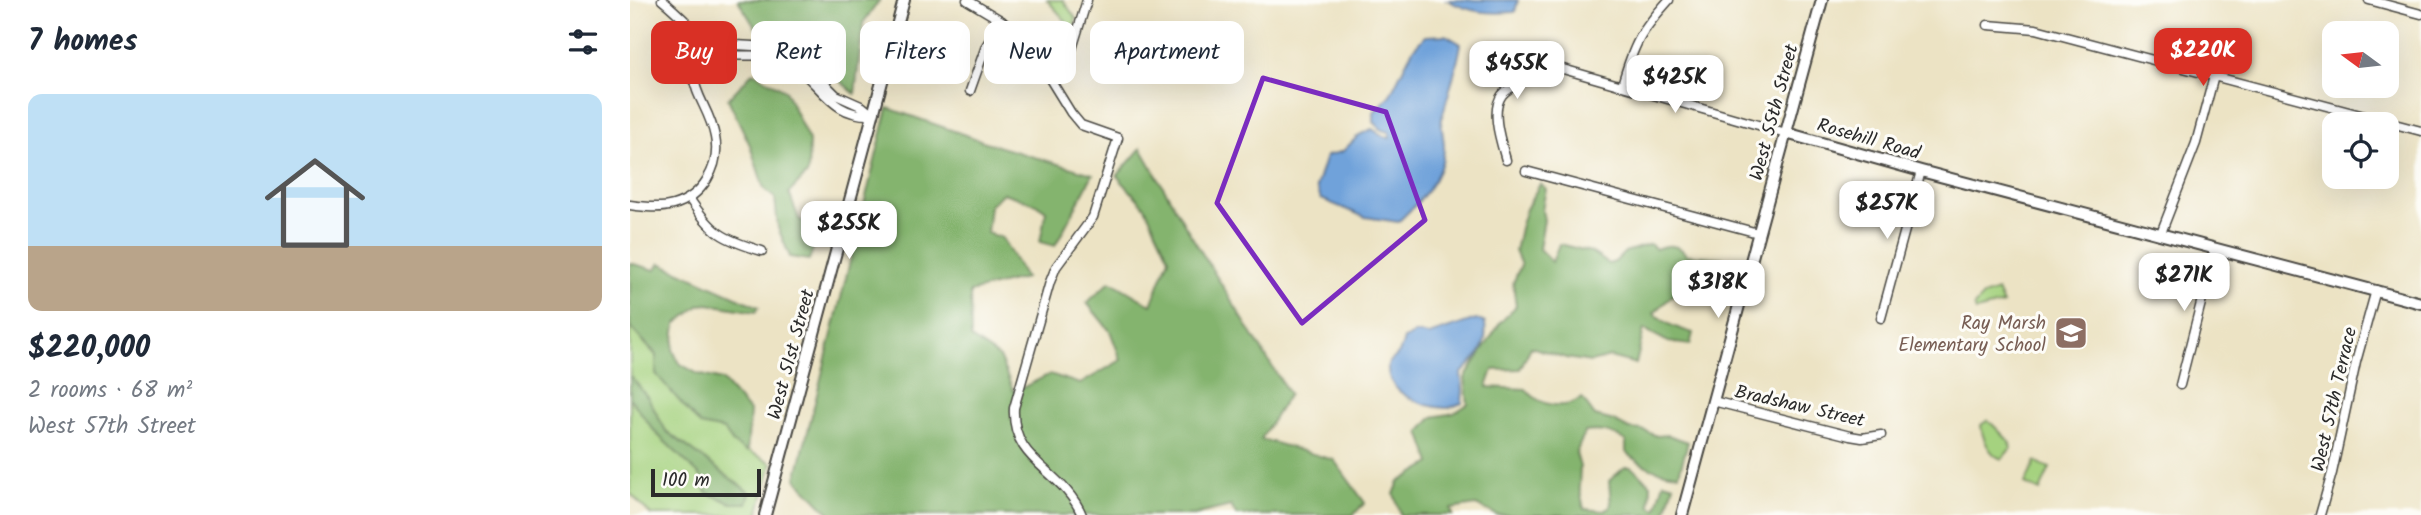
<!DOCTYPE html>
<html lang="en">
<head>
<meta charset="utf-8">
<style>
  body { margin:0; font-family:Kalam,sans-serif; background:#f2f2f3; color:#1f2937; height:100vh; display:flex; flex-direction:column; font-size:26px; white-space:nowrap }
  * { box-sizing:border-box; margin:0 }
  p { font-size:23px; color:#747a83 }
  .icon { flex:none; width:38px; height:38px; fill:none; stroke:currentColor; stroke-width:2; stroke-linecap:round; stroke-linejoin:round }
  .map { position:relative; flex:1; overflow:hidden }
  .sheet { display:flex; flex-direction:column; background:#fff; width:630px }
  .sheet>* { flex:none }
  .hud { position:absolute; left:21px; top:21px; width:665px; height:63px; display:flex; gap:14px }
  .needle { width:46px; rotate:285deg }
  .fabs { position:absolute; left:1692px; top:21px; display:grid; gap:14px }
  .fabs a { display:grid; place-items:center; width:77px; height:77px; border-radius:14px; background:#fff; box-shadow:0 7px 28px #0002; font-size:35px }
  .scale { position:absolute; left:21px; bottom:18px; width:110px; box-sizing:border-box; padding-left:7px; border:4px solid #2b2b2b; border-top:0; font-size:19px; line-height:24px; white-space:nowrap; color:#2b2b2b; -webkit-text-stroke:5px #fdfcf7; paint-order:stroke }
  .price { position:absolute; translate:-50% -60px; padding:0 16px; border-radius:14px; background:#fff; color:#222; font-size:23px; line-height:46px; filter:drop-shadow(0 2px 4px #0008) }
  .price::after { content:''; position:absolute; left:50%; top:42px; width:21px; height:16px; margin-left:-10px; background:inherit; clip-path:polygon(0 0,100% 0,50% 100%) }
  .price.current { background:#d93025; color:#fff }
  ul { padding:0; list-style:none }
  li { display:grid; align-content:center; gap:14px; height:371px; padding:0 28px }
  li span { display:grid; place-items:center; height:217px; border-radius:14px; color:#555 }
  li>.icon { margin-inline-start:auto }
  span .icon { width:126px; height:126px; fill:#fffc; stroke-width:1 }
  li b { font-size:30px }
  h2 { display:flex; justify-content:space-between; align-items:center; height:84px; padding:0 28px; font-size:30px }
  .pill { padding:0 24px; border-radius:14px; background:#fff; box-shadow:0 7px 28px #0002; font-size:24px; line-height:63px }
  .pill.current { background:#d93025; color:#fff }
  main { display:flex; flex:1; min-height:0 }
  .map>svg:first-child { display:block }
</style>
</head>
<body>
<main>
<section class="sheet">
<h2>7 homes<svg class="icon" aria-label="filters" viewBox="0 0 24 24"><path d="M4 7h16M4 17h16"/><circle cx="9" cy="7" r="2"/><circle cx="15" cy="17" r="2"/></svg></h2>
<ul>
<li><span style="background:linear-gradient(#bfe0f5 70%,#b9a48a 0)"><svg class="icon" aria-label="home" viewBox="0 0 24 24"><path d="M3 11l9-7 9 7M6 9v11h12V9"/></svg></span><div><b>$220,000</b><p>2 rooms · 68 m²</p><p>West 57th Street</p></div></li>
</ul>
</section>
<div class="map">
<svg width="1791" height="515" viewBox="0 0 1791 515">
  <rect width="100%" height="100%" fill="#fdfcf7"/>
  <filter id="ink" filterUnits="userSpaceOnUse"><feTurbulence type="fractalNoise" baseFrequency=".0143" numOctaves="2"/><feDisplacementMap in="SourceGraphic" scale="14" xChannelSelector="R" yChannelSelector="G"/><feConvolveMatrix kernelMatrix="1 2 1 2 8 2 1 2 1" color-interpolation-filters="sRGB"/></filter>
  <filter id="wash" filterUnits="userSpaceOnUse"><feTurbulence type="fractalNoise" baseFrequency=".00686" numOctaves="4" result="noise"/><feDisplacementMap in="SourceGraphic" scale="28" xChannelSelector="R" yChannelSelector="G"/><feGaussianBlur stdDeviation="1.57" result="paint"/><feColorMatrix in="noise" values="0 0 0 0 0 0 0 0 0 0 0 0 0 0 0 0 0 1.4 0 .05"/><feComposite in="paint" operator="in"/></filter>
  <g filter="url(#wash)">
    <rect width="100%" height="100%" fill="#ece3c4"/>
    <!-- green -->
    <path fill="#a5d27f" stroke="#687e55" stroke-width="2" d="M417,0H433L446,19L443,29Z
      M1367,291L1373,304L1346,311L1344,306L1353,296Z
      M0,327L94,430L103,443L142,463L128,515H21L0,493V398L26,433L71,476L77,493L102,503H117L120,493L36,431L18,398L0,375Z
      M1358,420L1380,442L1381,448L1372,459C1360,456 1352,438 1351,425Z
      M1405,462L1420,468L1410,491L1395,484Z"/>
    <!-- forest -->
    <path fill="#84b46e" stroke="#58704c" stroke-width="2" d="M108,0H250L233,23L225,94L164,41L130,35Z
      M123,72L155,90L179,141L178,173L159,193L169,219L190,231L179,260L160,257L148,228L145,198L134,189L120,145L98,99Z
      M258,108L370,147L463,174L425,246L410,242L416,211L406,204L373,193L360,205L357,233L372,238L395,278L340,292L341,338L369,357L384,392L420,374L450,384L491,360L480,331L457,303L480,281L521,305L539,258L515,207L487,176L511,148L559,232L659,394L631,439L704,460L735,503L723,515H606L601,506L564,515H201L166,479Z
      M910,184L916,189L912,210L914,220L909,249L922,262L929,244L961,252L979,264L985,262L995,252L1020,244L1026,249C1038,244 1048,244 1057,255L1093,258L1101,263L1082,276L1065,275L1053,279L1044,294L1024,313C1037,325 1046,328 1063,333L1060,345L1038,342L1014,329L1006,364L980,357L961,362L936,358L901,347L890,369L863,370L857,387L896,389C910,407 934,410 952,398L965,416L984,421L999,429L1012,430L1027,436L1038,435L1058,442L1049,474C1027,472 1013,467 996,452V441C982,432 971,430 955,432L946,453L950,467L949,486L954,509L974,511L981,505L979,481L995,467H1001L1021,484L1020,505L1026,510L1034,482L1044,485L1035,515H867L846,505L821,509L823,515H771L764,494L769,482L801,463L790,432L803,417L824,413L838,404L835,378L870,323L886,306L883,283L891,265L885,251L890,228L896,209Z
      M0,263L25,270L30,263L129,307L126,312L78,304L70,305L46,324L43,350L49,363L68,374L92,380L120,412L117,452L103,443L94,430L70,425L26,374V354L0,327Z
      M0,375L18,398L36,431L120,493L117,503H102L77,493L71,476L26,433L0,398Z"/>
    <!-- water -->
    <path fill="#6fa2da" stroke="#4d6682" stroke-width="2" d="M817,0H888L885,12C859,14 840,13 817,0Z
      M816,35L831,44C827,69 818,93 812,118C810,128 815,139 814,150C812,180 788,203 768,222L735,217L691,199L686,187L696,156L713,151L729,135L742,129L755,137L760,138L759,132L752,130L744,122V112L760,95L783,49L795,36Z
      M846,319L855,323C858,349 848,356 831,374L833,389L832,403C827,405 821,408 816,408C794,407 756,394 758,366C759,360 765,359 768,354C771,350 773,343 774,339L786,333L799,335Z"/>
  </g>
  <g filter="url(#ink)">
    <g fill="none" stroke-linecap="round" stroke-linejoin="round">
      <defs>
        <path id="street" d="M32,0C47,12 61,27 75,40C79,44 82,49 86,51C110,61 137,49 160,63C192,82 199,117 243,115
          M337,0L372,21L399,45L441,113L451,125L488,138L463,217L426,267L420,282L384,408C381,463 433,469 452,515
          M1739,0L1791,14
          M1358,25L1406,29L1791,131
          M75,40L105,45L140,47L156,51L174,63L206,95L233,107L243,115
          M417,71L442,49L457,0
          M992,85C1004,44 1010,32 1039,0
          M340,91L356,46L372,21
          M876,160C871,142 860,111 872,95C877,89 884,86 891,82C903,74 912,70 926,67L1156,133
          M896,171L1128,233
          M59,198C82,233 92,239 132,251
          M0,205C14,207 30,209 43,205C72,197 91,167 85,137C78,98 47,84 75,40
          M1531,233L1566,143L1584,76
          M1251,318L1291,171
          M1550,385L1585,248
          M1083,401L1220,436L1232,438L1251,435
          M1690,515L1702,473L1726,362L1746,290"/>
        <path id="secondary" d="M1156,133L1291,171L1791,303
          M135,515L274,0
          M1052,515L1192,0"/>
      </defs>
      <!-- street casing -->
      <use href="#street" stroke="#484742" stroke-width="11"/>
      <!-- secondary casing -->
      <use href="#secondary" stroke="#484742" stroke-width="14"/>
      <!-- street -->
      <use href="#street" stroke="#fff" stroke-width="8"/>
      <!-- secondary -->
      <use href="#secondary" stroke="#fff" stroke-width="10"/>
    </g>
  </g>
  <!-- marked area -->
  <path fill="none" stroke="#7b2cbf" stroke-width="5" stroke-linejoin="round" d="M633,78L756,112L795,220L672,323L587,203Z"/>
  <!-- icons -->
  <defs>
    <symbol id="school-square" viewBox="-11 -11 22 22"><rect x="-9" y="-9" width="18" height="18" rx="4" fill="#8d6e63" stroke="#fdfcf7"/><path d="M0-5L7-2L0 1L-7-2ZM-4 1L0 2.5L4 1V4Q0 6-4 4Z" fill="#fff"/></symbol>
  </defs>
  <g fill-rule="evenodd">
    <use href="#school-square" x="1422" y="314" width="38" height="38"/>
  </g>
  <g text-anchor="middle" stroke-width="6" stroke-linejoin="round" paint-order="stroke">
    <!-- street labels -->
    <g font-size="19" fill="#2b2b2b" stroke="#fdfcf7">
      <text transform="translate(1143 112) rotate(-75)" y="7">West 55th Street</text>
      <text transform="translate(1239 138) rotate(16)" y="7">Rosehill Road</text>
      <text transform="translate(160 354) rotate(-75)" y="7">West 51st Street</text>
      <text transform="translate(1703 399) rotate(-77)" y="7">West 57th Terrace</text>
      <text transform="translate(1170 405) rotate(13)" y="7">Bradshaw Street</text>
    </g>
    <!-- education labels -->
    <g font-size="19" fill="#785e54" stroke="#fdfcf7" text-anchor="end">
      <text x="1416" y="329">Ray Marsh<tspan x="1416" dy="22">Elementary School</tspan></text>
    </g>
  </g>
</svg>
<div class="fabs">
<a><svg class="needle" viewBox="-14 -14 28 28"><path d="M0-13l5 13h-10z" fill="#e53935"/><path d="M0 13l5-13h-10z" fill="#747a83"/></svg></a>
<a><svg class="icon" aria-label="locate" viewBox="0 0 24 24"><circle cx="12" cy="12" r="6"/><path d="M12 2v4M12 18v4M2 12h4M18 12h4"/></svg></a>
</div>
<div class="scale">100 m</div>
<b class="price current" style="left:1573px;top:88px">$220K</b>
<b class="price" style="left:887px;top:101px">$455K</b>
<b class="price" style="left:1045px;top:115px">$425K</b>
<b class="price" style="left:1257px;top:241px">$257K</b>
<b class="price" style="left:219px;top:261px">$255K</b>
<b class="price" style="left:1554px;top:313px">$271K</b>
<b class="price" style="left:1088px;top:320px">$318K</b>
<div class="hud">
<a class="pill current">Buy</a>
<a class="pill">Rent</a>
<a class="pill">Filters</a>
<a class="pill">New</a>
<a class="pill">Apartment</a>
</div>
</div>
</main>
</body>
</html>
